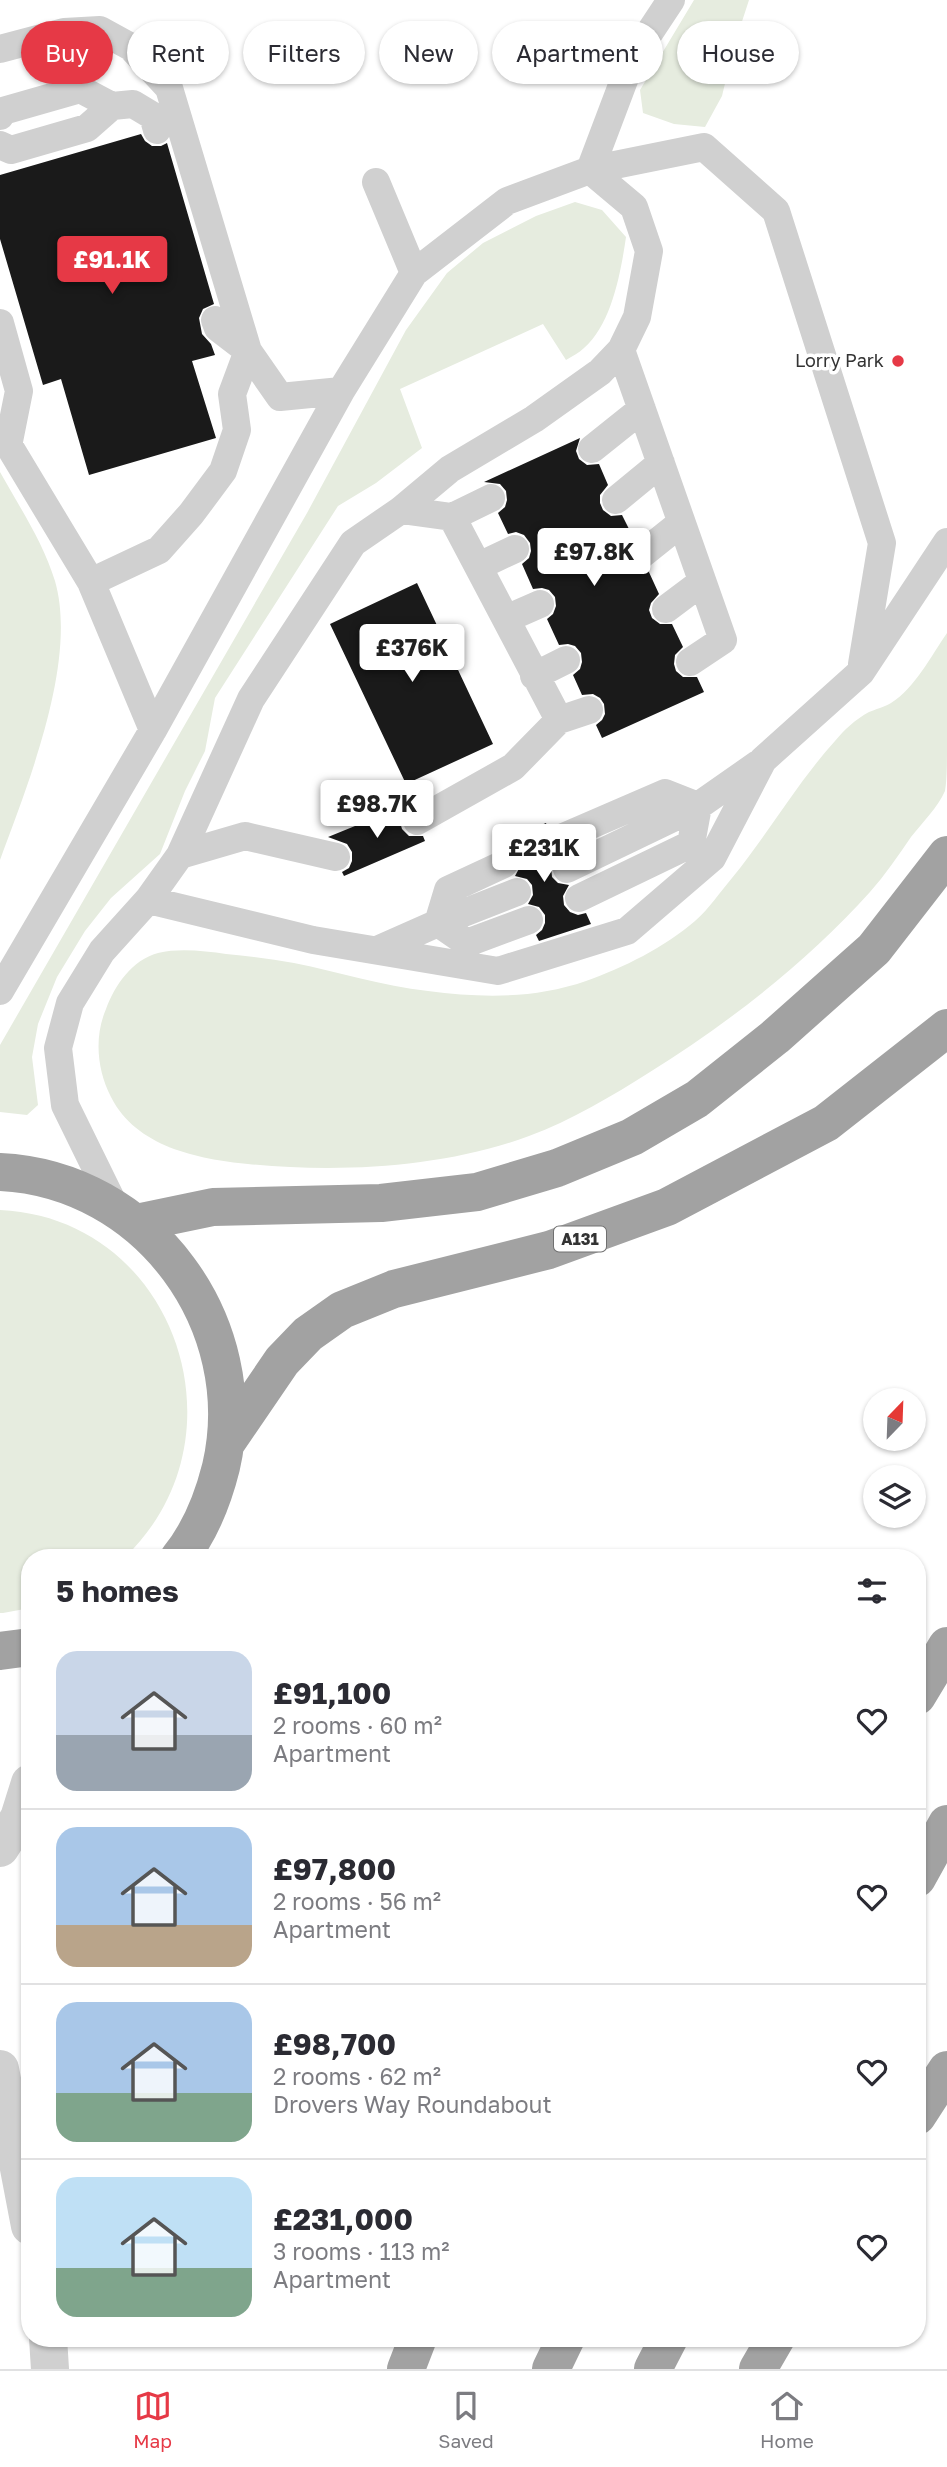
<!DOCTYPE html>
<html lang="en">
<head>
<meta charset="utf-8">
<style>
  body { margin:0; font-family:"Golos Text",sans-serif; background:#f7f7f7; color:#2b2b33; height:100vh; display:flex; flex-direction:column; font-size:26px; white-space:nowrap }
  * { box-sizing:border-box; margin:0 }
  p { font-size:23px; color:#7c7c81 }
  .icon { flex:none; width:38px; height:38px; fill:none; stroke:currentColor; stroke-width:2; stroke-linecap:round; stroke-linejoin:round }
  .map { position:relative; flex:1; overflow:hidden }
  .drawer { position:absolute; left:21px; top:1549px; width:905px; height:798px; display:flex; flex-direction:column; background:#fff; border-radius:28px; box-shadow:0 2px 5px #0004 }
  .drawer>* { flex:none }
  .guide { position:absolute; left:21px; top:21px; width:906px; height:63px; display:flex; gap:14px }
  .needle { width:46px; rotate:23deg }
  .buttons { position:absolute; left:863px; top:1388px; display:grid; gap:14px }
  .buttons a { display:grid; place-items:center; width:63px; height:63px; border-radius:50%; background:#fff; box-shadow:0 2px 5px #0004; font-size:35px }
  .price { position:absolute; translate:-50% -60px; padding:0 16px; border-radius:7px; background:#fff; color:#222; font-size:23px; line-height:46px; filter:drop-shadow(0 2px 4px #0008) }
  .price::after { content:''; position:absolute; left:50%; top:42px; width:21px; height:16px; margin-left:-10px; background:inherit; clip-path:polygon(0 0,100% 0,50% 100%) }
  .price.active { background:#e63946; color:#fff }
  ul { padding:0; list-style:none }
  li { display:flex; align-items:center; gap:21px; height:175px; padding:0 35px }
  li+li { border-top:2px solid #e1e1e2 }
  li span { display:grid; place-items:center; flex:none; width:196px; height:140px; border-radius:21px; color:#555 }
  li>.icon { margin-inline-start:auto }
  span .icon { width:84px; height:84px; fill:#fffc; stroke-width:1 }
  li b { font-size:30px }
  h2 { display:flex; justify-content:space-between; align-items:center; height:84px; padding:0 35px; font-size:30px }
  .pill { padding:0 24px; border-radius:32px; background:#fff; box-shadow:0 2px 5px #0004; font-size:24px; line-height:63px }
  .pill.active { background:#e63946; color:#fff }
  .tab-bar { display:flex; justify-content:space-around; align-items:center; height:98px; border-top:2px solid #e1e1e2; background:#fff; font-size:19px; color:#7c7c81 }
  .tab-bar a { display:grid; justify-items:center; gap:4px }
  .tab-bar .active { color:#e63946 }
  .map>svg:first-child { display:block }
</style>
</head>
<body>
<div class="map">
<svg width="947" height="2369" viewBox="0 0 947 2369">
  <rect width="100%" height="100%" fill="#fff"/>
  <!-- green -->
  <path fill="#e6ecdf" d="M694,0H749L734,46L722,96L705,127L674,124L643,113L640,90Z
    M575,202L602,210L626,237C621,271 612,324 584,348C579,353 572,356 566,360L543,324L400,389L422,448L376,483L338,506L215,698L205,751L185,791L160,854L111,898L85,931L57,977L38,1024L32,1057L38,1105L27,1115L0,1112V1045L307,513L406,330L447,273L483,243L536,216Z
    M0,472C20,508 43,542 55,581C78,661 28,784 0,860Z
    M947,633C947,671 947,709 947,747C947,760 947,780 945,791C938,807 922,823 911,837C898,856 885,875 870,892C807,962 730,1022 650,1072C612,1096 572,1120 529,1136C443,1168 338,1173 248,1164C198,1159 136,1147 111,1097C97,1070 94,1037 106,1009C115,985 132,960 158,953C179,948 205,951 226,954C249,956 272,959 294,963C339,972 382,986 428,991C482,998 534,999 586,981C623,968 665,947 695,921C709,909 720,892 732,878C768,834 797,783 835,741C844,730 856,719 869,712C874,710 886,706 891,703C915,688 931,656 947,633Z
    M0,1210C176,1218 250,1438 125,1557L30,1558V1608L3,1613H0Z"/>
  <!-- building -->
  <path fill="#1a1a1a" d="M141,134L145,141L152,146H161L167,143L214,304L203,309L199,318L202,334L211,344L215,355L192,361L216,438L89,475L61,379L43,385L0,239V175Z
    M580,438L576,451L579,459L587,465L599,464L608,485L600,495V503L603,510L611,516L622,515L634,539L625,550V558L628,565L636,571L648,570L659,594L651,603L649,610L652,618L660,624H672L683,647L675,655L674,664L676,671L683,677H697L704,692L602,738L596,725L602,720L605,714L604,704L600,698L593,694L582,695L573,675L580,669L582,662L581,653L575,646L568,644L559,645L547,619L553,614L556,606L555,597L549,590L542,588L533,589L522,564L529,558L531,551L530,543L524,535L516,532L508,534L498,513L505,507L507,500L506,491L500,484L484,482Z
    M417,583L493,744L406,784L330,624Z
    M409,804L410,806L402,813L400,822L402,829L409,836H423L425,841L344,876L342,872L349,868L352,861V852L347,844L328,837Z
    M546,823L547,826L541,831L538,838L539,847L545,855L556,857L551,867L552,877L558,883L569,885L563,896L564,905L570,912L578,915L586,913L591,924L539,941L536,935L542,930L545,923V915L539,907L528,904L533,895L532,885L527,879L515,876L521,865L519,856L514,851L506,848L498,849L496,844Z"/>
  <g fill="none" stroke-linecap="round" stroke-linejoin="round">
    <!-- service -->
    <path stroke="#d0d0d0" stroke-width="28" d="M0,49L64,32L100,30L131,47L169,88L248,351L280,397L341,391
      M0,116L3,111L80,89L112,106
      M0,145L11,150L87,128L112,106L133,104L153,116L157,130
      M590,170L704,147L776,211L882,543L862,664
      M590,170L632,59L671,0
      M376,182L414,273
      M0,323L19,391L8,446
      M621,350L723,640L690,662
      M0,431L91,582L153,730
      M592,449L642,409
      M616,500L661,463
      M401,510L452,517L559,720L589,710
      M452,517L491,498
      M641,555L681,523
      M479,566L515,549
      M91,582L159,550L191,514L223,471L237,430L232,394L248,351L218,328L215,320
      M666,609L702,582
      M506,619L540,604
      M534,676L566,660
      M417,821L513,767L559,720
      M554,841L665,793L698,806L758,764
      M180,855L245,836L336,857
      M567,869L698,806
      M579,898L691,844L698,806
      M148,900L313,940L498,971L627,931L712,858L763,760L861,672L947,542
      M438,923L467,943L529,920
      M438,923L517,892
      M377,950L438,923L448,890L504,864
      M0,991L153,730L341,391L414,273L507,201L590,170L634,207L649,251L637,317L621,350L600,372L534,419L450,469L401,510L353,543L251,699L180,855L148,900L102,951L70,1003L58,1048L65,1105L116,1209"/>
    <!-- minor -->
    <path stroke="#d0d0d0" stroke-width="38" d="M0,1848L19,1818L30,1783
      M0,2069L30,2226
      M48,2338L50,2369"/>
    <!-- trunk -->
    <path stroke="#a2a2a2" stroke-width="38" d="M0,1172C148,1179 254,1324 221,1467C213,1499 200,1532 179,1558
      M136,1223L213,1207L381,1203L477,1192L557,1168L632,1137L697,1099L775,1037L874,949L947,855
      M226,1443L282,1361L308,1334L342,1310L394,1289L549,1250L667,1207L826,1123L947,1028
      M0,1651L30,1647
      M917,1696L947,1646
      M917,1878L947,1824
      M917,2116L947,2070
      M406,2369L418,2338
      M551,2369L566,2338
      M653,2369L669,2338
      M758,2369L776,2338"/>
  </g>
  <!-- markers -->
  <circle fill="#e63946" stroke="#fff" stroke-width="2.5" cx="898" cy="361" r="7"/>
  <g text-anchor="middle" stroke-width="7" stroke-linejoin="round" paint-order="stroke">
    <!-- shield labels -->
    <rect fill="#fff" stroke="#707070" stroke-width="2" x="554" y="1226.5" width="52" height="25" rx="5"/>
    <g font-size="16" font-weight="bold" fill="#333">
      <text x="580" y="1245">A131</text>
    </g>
    <!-- poi labels -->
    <g font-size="18" fill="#333" stroke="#fff" text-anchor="end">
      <text x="884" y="367">Lorry Park</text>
    </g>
  </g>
</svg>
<div class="buttons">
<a><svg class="needle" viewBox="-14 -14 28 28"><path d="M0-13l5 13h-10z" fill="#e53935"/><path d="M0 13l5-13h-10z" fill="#7c7c81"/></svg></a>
<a><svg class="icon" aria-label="layers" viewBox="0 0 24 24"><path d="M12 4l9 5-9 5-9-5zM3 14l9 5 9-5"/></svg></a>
</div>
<b class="price active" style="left:112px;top:296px">£91.1K</b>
<b class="price" style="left:594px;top:588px">£97.8K</b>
<b class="price" style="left:412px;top:684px">£376K</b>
<b class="price" style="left:377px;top:840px">£98.7K</b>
<b class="price" style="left:544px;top:884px">£231K</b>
<div class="guide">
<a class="pill active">Buy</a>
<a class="pill">Rent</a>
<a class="pill">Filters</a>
<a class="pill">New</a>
<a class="pill">Apartment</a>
<a class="pill">House</a>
</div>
<section class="drawer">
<h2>5 homes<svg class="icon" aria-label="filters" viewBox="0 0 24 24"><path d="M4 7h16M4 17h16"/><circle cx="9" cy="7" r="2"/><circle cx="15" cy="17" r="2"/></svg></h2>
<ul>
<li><span style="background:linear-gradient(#c9d6e8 60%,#9aa5b1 0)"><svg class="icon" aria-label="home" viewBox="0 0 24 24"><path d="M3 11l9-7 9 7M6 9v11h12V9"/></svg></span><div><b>£91,100</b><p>2 rooms · 60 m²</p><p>Apartment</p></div><svg class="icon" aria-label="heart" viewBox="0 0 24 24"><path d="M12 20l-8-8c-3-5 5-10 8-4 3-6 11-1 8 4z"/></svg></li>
<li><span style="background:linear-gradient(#a9c7e8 70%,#b9a48a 0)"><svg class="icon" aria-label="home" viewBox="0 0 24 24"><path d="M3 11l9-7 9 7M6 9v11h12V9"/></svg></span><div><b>£97,800</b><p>2 rooms · 56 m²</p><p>Apartment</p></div><svg class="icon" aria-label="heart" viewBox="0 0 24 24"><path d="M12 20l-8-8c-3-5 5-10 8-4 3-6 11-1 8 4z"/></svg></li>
<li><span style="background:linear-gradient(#a9c7e8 65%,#7fa58c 0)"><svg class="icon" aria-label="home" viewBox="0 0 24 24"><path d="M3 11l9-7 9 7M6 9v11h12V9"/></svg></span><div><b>£98,700</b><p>2 rooms · 62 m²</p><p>Drovers Way Roundabout</p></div><svg class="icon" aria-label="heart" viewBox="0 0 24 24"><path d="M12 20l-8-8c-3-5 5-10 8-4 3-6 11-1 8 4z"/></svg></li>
<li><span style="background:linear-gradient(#bfe0f5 65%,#7fa58c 0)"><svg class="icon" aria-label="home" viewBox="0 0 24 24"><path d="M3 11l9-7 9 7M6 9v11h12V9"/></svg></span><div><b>£231,000</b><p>3 rooms · 113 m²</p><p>Apartment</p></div><svg class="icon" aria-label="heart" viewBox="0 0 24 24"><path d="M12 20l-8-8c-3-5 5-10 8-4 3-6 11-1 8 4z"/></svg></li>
</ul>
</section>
</div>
<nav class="tab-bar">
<a class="active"><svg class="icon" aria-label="map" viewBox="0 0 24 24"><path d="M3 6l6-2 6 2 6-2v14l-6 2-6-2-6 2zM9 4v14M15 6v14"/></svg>Map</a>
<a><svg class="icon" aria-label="saved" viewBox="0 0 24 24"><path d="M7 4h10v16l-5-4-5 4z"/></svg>Saved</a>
<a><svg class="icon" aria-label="home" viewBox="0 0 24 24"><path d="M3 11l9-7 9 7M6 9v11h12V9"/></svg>Home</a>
</nav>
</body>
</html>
